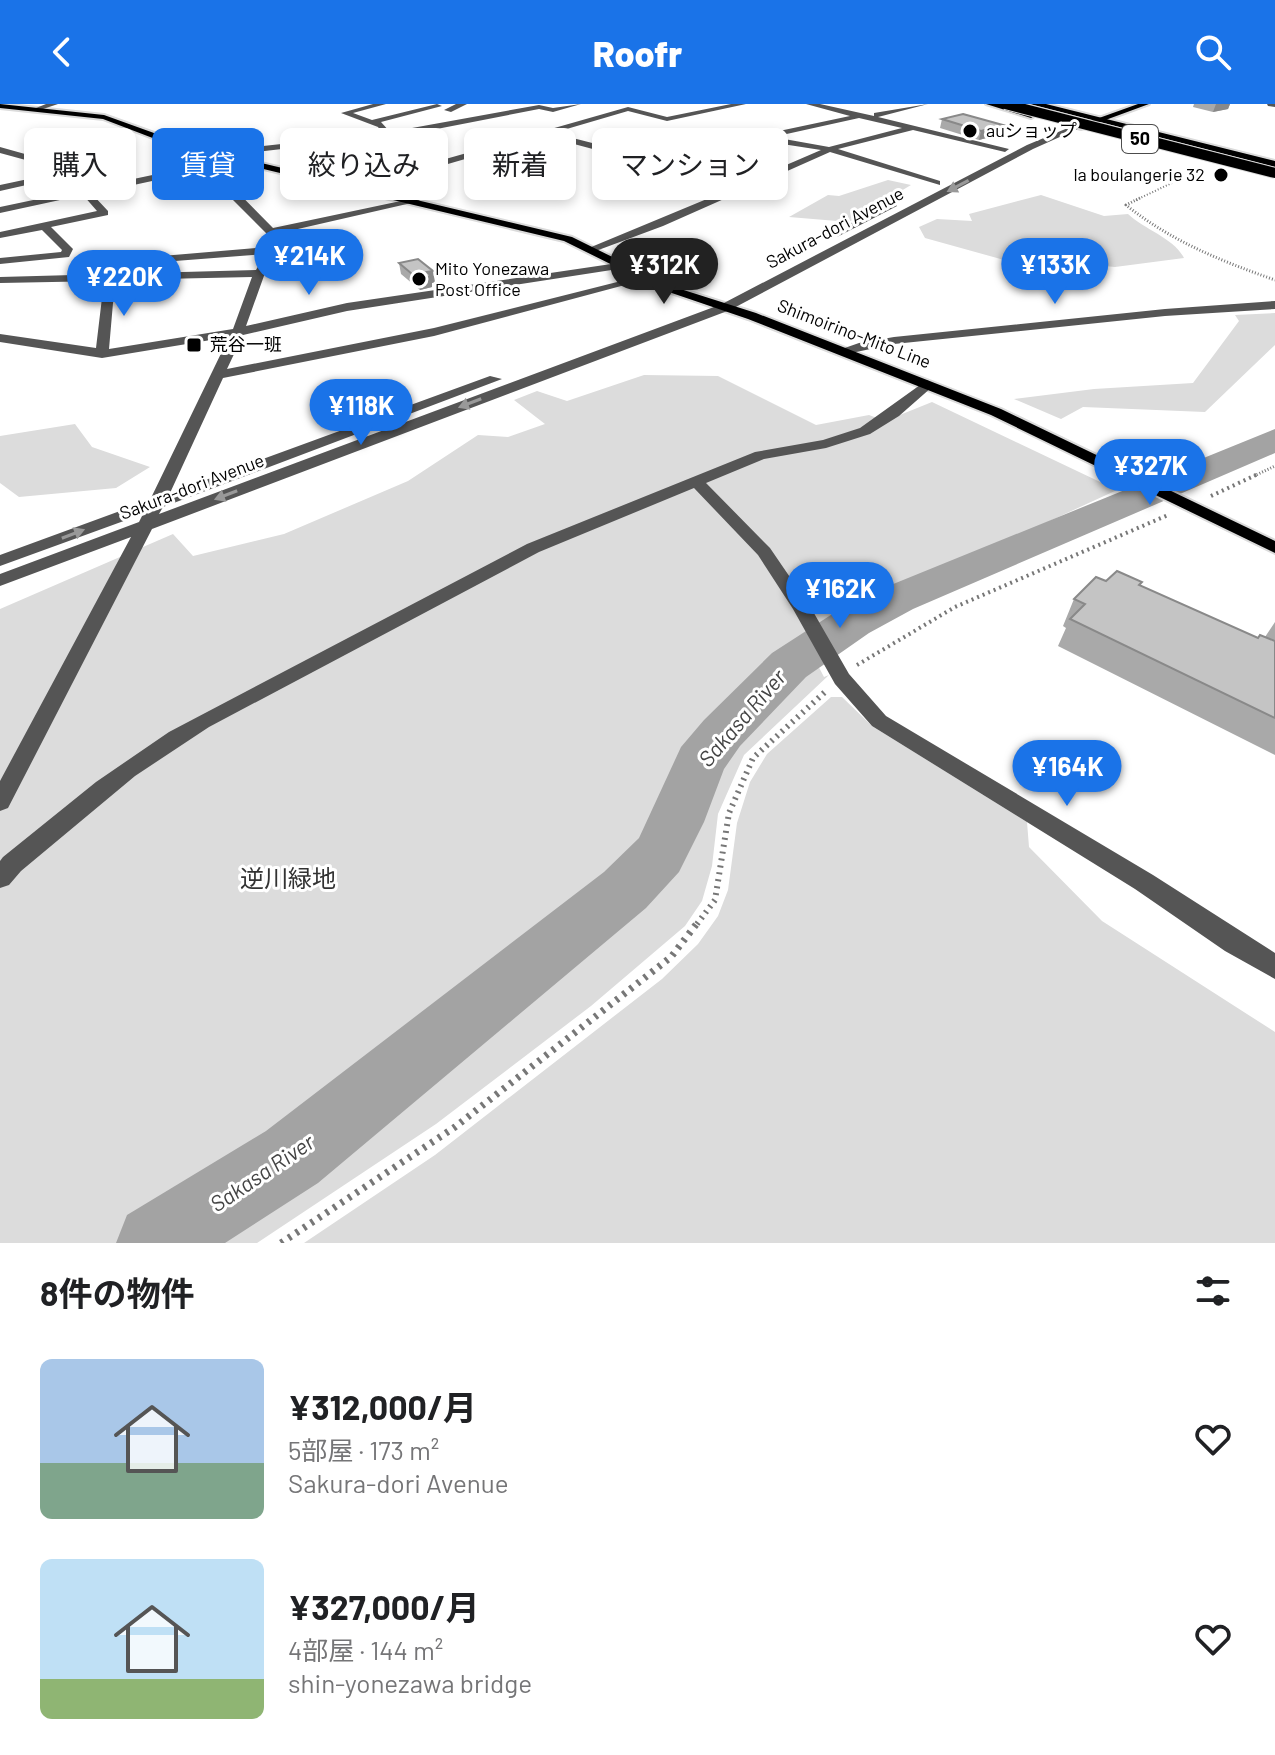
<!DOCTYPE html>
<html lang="ja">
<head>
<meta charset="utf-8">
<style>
  body { margin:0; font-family:Barlow,"Noto Sans JP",sans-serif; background:#f6f6f6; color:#202124; height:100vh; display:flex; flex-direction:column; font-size:30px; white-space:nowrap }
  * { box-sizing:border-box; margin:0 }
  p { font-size:26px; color:#757577 }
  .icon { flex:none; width:44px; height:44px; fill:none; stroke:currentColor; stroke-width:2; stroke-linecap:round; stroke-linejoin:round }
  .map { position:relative; height:1139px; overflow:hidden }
  .drawer { display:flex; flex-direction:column; background:#fff; flex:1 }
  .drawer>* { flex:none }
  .top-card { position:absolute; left:24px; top:24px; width:800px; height:72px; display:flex; gap:16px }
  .price { position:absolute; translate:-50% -68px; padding:0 18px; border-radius:28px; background:#1a73e8; color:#fff; font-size:26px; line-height:52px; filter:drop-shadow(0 2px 4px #0008) }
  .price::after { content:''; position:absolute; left:50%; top:48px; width:24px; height:18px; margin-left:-12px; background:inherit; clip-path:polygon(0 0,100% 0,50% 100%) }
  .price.selected { background:#222; color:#fff }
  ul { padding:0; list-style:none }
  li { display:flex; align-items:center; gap:24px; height:200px; padding:0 40px }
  li span { display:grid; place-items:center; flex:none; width:224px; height:160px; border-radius:12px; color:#555 }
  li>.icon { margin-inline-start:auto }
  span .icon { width:96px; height:96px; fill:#fffc; stroke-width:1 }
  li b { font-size:34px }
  h2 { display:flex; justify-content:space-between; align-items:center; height:96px; padding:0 40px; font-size:34px }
  .tag { padding:0 28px; border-radius:12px; background:#fff; box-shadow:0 4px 12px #0003; font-size:28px; line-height:72px }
  .tag.selected { background:#1a73e8; color:#fff }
  header { display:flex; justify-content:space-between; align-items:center; height:104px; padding:0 40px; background:#1a73e8; color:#fff; font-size:36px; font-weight:800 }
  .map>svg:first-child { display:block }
</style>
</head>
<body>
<header><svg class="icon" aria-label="back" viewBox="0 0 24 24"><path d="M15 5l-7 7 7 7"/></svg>Roofr<svg class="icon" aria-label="search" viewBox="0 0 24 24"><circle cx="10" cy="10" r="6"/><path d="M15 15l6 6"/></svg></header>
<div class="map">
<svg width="1275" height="1139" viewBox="0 0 1275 1139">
  <rect width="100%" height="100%" fill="#fff"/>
  <!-- green -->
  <path fill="#dcdcdc" d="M888,76L911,81L849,118L789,113L828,91L839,92Z
    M1041,91L1104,112L1128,110C1145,126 1174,134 1184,154L1115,163L1039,156L1015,159L925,134L919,123L937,115L972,117L969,110Z
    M1275,209V241L1205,308L1083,303L1061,315L1014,295L1094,285L1193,279L1239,217L1235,211Z
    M644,271L718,272L816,321L869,311L885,317L932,298L1117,386L802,531L824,573L829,571L744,651L718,710L712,762L702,797L685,822L591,902L436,1020L257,1139H0V505L173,430L193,452L284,430L408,377L478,331L508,333L545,320L514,296L537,287L567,297Z
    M75,320L92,343L150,363L116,384L19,393L0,379V332Z
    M831,593H842L872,622L1027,718L1029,743L1102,817L1275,928V1139H304L435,1051L662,875L698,840L718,812L728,786L737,719L750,678L767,650Z"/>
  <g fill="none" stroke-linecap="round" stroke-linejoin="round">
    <!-- river -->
    <path fill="#a3a3a3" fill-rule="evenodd" d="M1275,325V349L913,505L869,529L806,573L740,642L724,665L704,718L679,768L646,804L318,1079L225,1139H116L127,1111L266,1027L604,768L639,734L681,643L704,616L772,549L837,507L881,485Z"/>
    <defs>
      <path id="major" d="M0,0L104,11L190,42L572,133L671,182L756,209L1001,305L1275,437V449L991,311L748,215L663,186L564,137L184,46L103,15L0,4Z
        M1138,0H1149L1081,25L1074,23Z"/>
      <path id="highway" d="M986,0H1001L1036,11L1031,14Z
        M1030,0H1046L1275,57V63Z"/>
    </defs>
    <!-- major casing -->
    <use href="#major" stroke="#dbdbdb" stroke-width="4"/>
    <!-- highway casing -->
    <use href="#highway" stroke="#dbdbdb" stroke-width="4"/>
    <!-- path-far4 -->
    <path stroke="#777" stroke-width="2" stroke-dasharray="1 2" stroke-linecap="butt" d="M1136,96L1176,77"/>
    <!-- path-far3 -->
    <path stroke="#777" stroke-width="3" stroke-dasharray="1 2" stroke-linecap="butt" d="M1140,94L1126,101C1171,137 1221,157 1275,176
      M1254,372L1275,362"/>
    <!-- path-far2 -->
    <path stroke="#777" stroke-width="4" stroke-dasharray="2 4" stroke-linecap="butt" d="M1211,392L1258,370
      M857,561L955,503L1168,411"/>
    <!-- path-far1 -->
    <path stroke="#777" stroke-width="6" stroke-dasharray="2 5" stroke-linecap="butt" d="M697,820L715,796L729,709L753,654L825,588"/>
    <!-- path -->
    <path stroke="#777" stroke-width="7" stroke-dasharray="3 6" stroke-linecap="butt" d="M281,1139L455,1023L671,853L698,818"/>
    <!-- minor -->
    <path fill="#555" fill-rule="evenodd" d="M46,0H58L40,6L36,4Z
      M373,0H386L353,9L372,16L437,0L442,2L381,18L390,28L539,1L553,4L581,0L553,8L539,5L411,30L204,54L273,124L415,94L420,97L276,130L277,146L265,169L246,222L347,199L618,159L624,162L618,165L347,207L243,231L227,265L434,224L645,171L651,174L434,232L223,274L170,389L490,272L502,275L163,403L159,410L722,200L1027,41L1075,21L1082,23L1033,45L730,206L152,425L8,704L0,707V677L131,433L0,482V470L139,418L143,410L0,462V451L150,396L229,233L102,254L0,238V230L96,244L104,177L0,179V173L256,166L265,150L162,158L157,155L162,152L267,143L266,129L203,66L92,90L108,107V111L51,123L73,145L69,153L0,160V154L61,148L62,146L42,126L0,134V128L97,107L83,91L0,109V103L95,83L75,70L0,87V81L66,67L0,49V43L82,66L105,81L200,61L194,52L198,49L382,29L378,23L341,9ZM252,173L233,225L109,245L115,176Z
      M456,0H467L451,8L444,6Z
      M731,0H746L667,17L628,7L553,29L604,42L645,28L652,30L604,48L544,32L441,62L371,89L363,87L435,58L628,3L667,13Z
      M806,0H820L874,12V9L928,0L878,13L1009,45L1005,48L913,26L838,45L940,77V81L830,48L663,122L593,148L584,146L755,75L671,52V48L702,55L765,30L850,12ZM859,14L902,24L829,43L773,33ZM763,37L821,46L763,71L712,57Z
      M1267,0H1275V3L1268,2Z
      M894,97L897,102L837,133L828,131Z
      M1275,197V205L1165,212L894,240L842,251L836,247L859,239L894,233L1165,205Z
      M927,276L934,280L932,283L899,312L870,330L826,344L764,355L706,379L770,444L811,504L849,570L886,612L1153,771L1275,849V875L1225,847L1135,785L872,622L835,580L793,505L758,451L694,384L539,448L209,623L135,672L21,767L9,781L0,784V757L3,753L96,678L169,628L527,440L755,348L823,336L860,324Z"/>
    <!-- major -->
    <use href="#major" fill="#000" fill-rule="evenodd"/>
    <!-- highway -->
    <use href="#highway" fill="#000" fill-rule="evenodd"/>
    <defs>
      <path id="highway-bridge" d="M1005,0L1275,69"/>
    </defs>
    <!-- highway-bridge casing -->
    <use href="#highway-bridge" stroke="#dbdbdb" stroke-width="12" stroke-linecap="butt"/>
    <!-- highway-bridge -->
    <use href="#highway-bridge" stroke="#000" stroke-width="10"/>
  </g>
  <!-- wall -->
  <path fill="#a9a9a9" d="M1194,0H1230L1228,5L1213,8L1193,3Z
    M942,15L1003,21L1001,30L979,36L940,24Z
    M399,159L435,178L432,179V183L420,186L401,170Z
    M1140,482L1258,534L1265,533L1275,518V651L1058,542L1066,524L1063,522L1074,495Z"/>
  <!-- shaded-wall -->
  <path fill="#898989" d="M1216,0H1230L1228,5L1213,8Z
    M1003,21L1001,30L979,36L981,27Z
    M433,167L435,178L432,179V183L420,186L418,175L427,168Z"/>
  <!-- building -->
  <path fill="#c4c4c4" stroke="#898989" stroke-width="2" d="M963,10L1003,21L981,27L942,15Z
    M418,155L433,167L427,168L431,172L418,175L399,159Z
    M1117,467L1142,478L1139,481L1258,534L1260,531L1275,537V614L1070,515L1085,500L1074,495L1096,473L1106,477Z"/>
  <!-- one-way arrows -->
  <defs><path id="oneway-solid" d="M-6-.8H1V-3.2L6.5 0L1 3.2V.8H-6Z" transform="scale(2)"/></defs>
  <g fill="#999">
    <use href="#oneway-solid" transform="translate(958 82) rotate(152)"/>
    <use href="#oneway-solid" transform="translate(470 299) rotate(159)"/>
    <use href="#oneway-solid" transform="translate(226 391) rotate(159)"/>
    <use href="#oneway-solid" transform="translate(73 430) rotate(-21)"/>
  </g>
  <!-- markers -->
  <g fill="#000" stroke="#fff" stroke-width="3">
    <circle cx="970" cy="27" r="8"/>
    <circle cx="1221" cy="71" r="8"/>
    <circle cx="419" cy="175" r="8"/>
    <rect x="186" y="233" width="16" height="16" rx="4"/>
  </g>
  <g text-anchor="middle" stroke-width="6" stroke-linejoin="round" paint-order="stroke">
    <!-- far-poi labels -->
    <g font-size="18" fill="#000" stroke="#fff" text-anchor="start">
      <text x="986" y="33">auショップ</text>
      <text x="1205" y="77" text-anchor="end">la boulangerie 32</text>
      <text x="435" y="171">Mito Yonezawa<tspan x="435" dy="21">Post Office</tspan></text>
      <text x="210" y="247">荒谷一班</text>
    </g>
    <!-- shield labels -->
    <rect fill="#fff" stroke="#4c4c4c" stroke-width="2" x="1122" y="21" width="36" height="28" rx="6"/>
    <g font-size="18" font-weight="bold" fill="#000">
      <text x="1140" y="41">50</text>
    </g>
    <!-- far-street labels -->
    <g font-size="18" fill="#000" stroke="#fff">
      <text transform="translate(835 124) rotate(-28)" y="6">Sakura-dori Avenue</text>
      <text transform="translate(854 230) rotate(21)" y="6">Shimoirino-Mito Line</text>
      <text transform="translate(192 383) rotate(-21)" y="6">Sakura-dori Avenue</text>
    </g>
    <!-- water labels -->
    <g font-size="22" font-style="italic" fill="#444" stroke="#fff">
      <text transform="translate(742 614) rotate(-49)" y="8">Sakasa River</text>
      <text transform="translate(262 1069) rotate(-34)" y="8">Sakasa River</text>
    </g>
    <!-- near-park labels -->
    <g font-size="24" fill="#333" stroke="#fff">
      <text x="288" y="783">逆川緑地</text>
    </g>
  </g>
</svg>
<b class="price" style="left:309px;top:193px">¥214K</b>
<b class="price selected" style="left:664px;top:202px">¥312K</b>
<b class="price" style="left:1055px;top:202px">¥133K</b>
<b class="price" style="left:124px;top:214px">¥220K</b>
<b class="price" style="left:361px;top:343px">¥118K</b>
<b class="price" style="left:1150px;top:403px">¥327K</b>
<b class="price" style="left:840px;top:526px">¥162K</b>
<b class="price" style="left:1067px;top:704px">¥164K</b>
<div class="top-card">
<a class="tag">購入</a>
<a class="tag selected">賃貸</a>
<a class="tag">絞り込み</a>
<a class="tag">新着</a>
<a class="tag">マンション</a>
</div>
</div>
<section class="drawer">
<h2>8件の物件<svg class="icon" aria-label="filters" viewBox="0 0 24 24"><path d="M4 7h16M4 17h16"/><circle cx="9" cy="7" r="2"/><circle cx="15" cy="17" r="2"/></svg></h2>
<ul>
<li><span style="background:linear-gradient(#a9c7e8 65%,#7fa58c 0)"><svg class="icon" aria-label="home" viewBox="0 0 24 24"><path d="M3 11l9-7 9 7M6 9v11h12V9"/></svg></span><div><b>¥312,000/月</b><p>5部屋 · 173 m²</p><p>Sakura-dori Avenue</p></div><svg class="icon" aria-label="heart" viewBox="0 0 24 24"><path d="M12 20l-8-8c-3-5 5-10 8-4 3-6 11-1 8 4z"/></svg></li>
<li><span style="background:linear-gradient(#bfe0f5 75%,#8fb573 0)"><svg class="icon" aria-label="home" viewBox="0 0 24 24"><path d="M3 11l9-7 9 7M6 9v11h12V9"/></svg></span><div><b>¥327,000/月</b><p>4部屋 · 144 m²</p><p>shin-yonezawa bridge</p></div><svg class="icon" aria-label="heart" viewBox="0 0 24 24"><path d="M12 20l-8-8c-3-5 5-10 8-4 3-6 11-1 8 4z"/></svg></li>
</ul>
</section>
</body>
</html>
